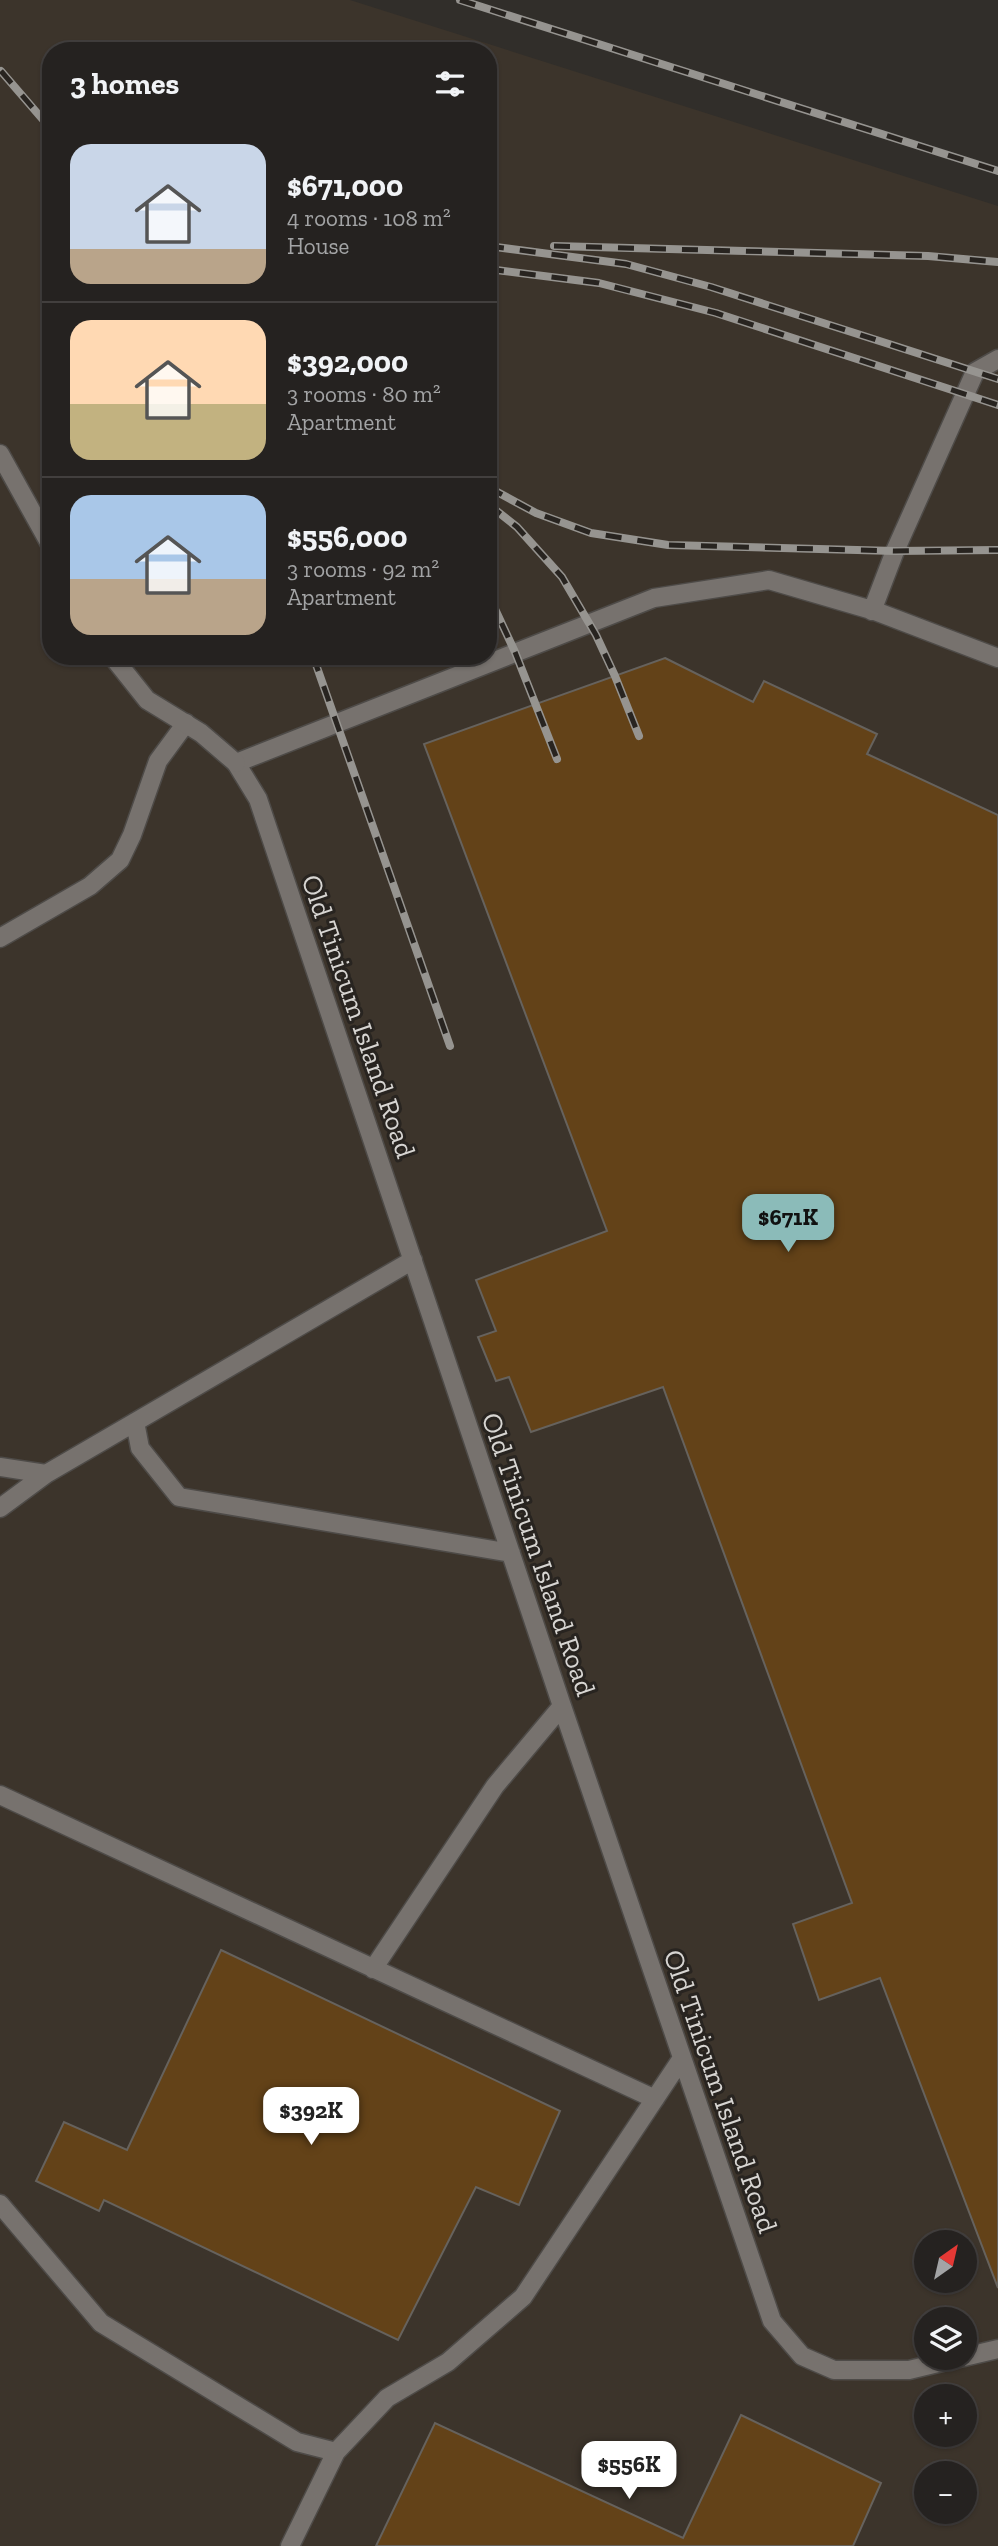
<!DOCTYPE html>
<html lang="en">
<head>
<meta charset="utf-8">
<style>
  body { margin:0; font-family:"Zilla Slab",serif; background:#2d2a29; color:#f1f3f6; height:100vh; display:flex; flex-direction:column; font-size:26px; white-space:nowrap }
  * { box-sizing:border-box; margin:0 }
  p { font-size:23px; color:#a3a4a5 }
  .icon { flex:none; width:38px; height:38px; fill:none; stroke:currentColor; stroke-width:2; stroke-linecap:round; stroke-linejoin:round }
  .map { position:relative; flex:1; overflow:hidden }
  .sheet { position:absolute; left:42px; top:42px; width:455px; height:623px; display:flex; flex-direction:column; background:#252220; border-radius:28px; box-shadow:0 2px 5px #0004,0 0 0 2px #423f3e }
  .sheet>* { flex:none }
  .needle { width:46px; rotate:34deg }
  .controls { position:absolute; left:914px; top:2230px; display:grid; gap:14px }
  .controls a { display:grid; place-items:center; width:63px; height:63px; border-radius:50%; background:#252220; box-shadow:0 2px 5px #0004,0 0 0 2px #423f3e; font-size:35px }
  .price { position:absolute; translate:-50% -60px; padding:0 16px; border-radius:14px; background:#fff; color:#222; font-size:23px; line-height:46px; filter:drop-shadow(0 2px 4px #0008) }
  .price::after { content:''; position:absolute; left:50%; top:42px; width:21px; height:16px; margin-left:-10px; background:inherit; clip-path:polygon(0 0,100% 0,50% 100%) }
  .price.selected { background:#8bbbb9; color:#111 }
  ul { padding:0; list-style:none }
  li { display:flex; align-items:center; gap:21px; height:175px; padding:0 28px }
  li+li { border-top:2px solid #423f3e }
  li span { display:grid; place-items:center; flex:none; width:196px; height:140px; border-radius:21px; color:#555 }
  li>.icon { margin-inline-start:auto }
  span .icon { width:84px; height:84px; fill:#fffc; stroke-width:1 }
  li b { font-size:30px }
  h2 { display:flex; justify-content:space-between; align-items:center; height:84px; padding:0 28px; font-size:30px }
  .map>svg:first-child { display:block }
</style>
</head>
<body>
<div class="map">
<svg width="998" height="2546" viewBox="0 0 998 2546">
  <rect width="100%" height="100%" fill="#312e2a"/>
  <!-- built -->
  <path fill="#3c342b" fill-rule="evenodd" d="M0,0H350L998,206V2546H0ZM51,51H488V656H51ZM926,2242H964V2280H926ZM926,2319H964V2357H926ZM926,2396H964V2434H926ZM926,2473H964V2511H926Z"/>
  <!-- building -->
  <path fill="#634218" stroke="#66625d" stroke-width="2" d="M665,658L753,702L764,681L877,734L867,754L998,815V2288L880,1978L819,2000L793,1924L852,1903L663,1387L531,1432L509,1377L496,1381L478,1337L496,1331L476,1280L607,1231L424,744Z
    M221,1950L560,2111L519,2205L476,2187L398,2340L104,2200L99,2211L36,2181L64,2122L127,2150Z
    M741,2415L881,2483L853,2546H376L435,2423L683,2538Z"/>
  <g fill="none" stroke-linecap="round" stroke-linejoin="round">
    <defs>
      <path id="lane" d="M872,611L895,551L975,372L998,359
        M0,938L90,886L120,860L132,835L158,761L186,723
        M135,1422L140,1448L179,1497L511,1553
        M0,1467L46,1474
        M0,1508L46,1474L413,1260
        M0,1795L655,2099
        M373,1969L495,1786L562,1706
        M0,2204L101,2323L297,2442L336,2452
        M963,2357L909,2370H834L802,2356L772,2321L562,1706L258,799L236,763L654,598L769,580L875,611L998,658
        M964,2357L998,2349
        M290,2546L336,2452L387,2398L448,2362L523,2297L682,2058"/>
      <path id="street" d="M0,454L51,546
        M112,656L147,700L201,733L236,763"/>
    </defs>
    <!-- lane casing -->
    <use href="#lane" stroke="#4e4b48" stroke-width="21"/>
    <!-- street casing -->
    <use href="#street" stroke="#4e4b48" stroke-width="21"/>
    <!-- lane -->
    <use href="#lane" stroke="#77726e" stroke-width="18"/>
    <!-- street -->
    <use href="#street" stroke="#77726e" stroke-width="18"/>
    <defs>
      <path id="rail" d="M460,0L998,171
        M1,71L51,129
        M488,246L626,264L711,287L998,379
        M554,246L928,256L998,262
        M488,269L599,283L716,313L998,405
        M488,487L536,513L591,533L668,545L895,551L998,550
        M488,504L517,527L562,577L596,635L615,676L639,736
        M488,594L515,652L557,759
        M313,656L450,1046"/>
    </defs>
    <!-- rail casing -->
    <use href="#rail" stroke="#969490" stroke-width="8"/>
    <!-- rail -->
    <use href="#rail" stroke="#282420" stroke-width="5" stroke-dasharray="16" stroke-linecap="butt"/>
  </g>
  <g text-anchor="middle" stroke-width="6" stroke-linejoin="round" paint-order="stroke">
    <!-- street labels -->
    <g font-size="28" fill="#d7d5d2" stroke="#282420">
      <text transform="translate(359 1016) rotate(71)" y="10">Old Tinicum Island Road</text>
      <text transform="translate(539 1554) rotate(71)" y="10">Old Tinicum Island Road</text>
      <text transform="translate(721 2091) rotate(71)" y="10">Old Tinicum Island Road</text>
    </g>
  </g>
</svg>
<div class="controls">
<a><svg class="needle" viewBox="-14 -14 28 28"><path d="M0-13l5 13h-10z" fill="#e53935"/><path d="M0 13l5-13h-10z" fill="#a3a4a5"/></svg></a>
<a><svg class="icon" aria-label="layers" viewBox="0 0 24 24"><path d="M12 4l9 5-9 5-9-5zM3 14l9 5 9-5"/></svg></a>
<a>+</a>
<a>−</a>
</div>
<b class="price selected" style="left:788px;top:1254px">$671K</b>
<b class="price" style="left:311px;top:2147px">$392K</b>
<b class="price" style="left:629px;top:2501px">$556K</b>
<section class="sheet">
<h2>3 homes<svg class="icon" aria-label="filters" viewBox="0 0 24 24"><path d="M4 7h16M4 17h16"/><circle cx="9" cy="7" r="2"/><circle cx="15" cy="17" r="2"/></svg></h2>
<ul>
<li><span style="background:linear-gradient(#c9d6e8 75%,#b9a48a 0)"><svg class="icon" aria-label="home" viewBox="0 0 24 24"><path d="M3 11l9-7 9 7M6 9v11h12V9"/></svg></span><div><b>$671,000</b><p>4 rooms · 108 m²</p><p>House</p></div></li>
<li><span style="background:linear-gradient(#ffd9b3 60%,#c2b280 0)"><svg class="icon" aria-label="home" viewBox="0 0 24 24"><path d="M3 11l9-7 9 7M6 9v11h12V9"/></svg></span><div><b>$392,000</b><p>3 rooms · 80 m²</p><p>Apartment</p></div></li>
<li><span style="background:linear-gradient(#a9c7e8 60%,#b9a48a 0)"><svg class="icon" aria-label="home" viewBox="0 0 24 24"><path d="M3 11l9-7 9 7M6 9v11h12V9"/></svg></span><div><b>$556,000</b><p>3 rooms · 92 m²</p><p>Apartment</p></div></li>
</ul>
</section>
</div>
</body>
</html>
